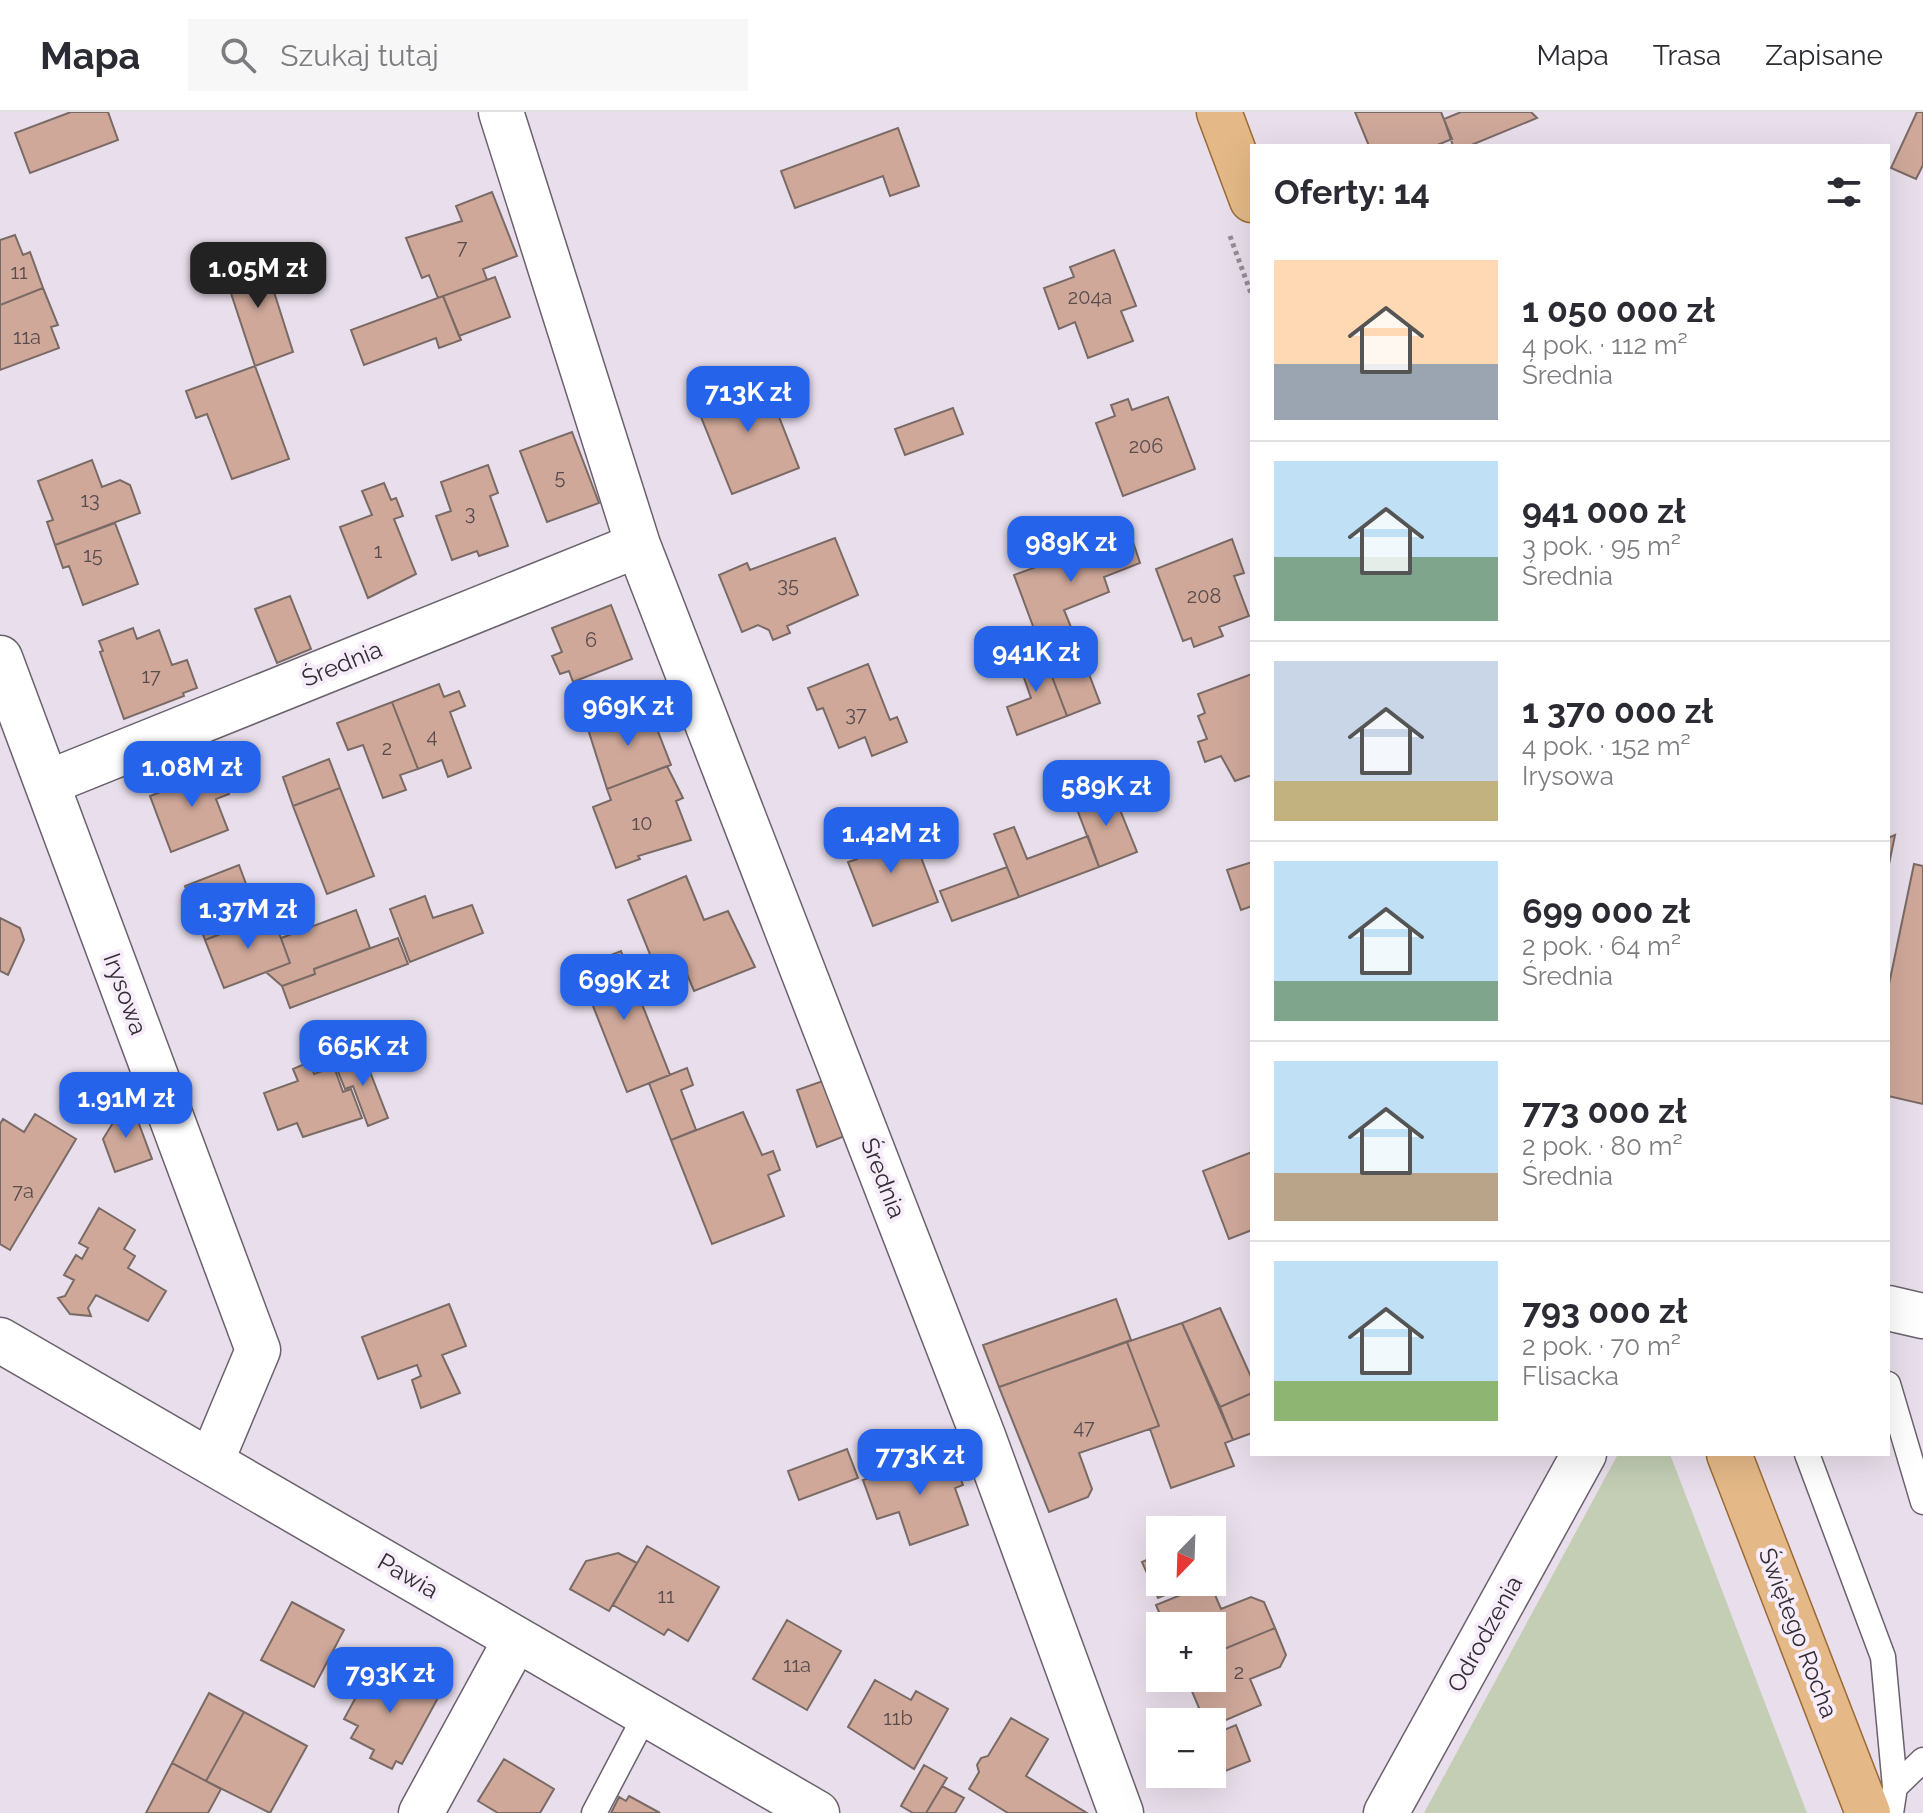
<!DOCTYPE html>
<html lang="pl">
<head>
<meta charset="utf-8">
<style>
  body { margin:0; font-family:Raleway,sans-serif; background:#f7f7f7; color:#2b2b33; height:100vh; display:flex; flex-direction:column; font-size:30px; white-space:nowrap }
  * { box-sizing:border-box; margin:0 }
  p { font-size:26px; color:#7c7c81 }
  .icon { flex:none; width:44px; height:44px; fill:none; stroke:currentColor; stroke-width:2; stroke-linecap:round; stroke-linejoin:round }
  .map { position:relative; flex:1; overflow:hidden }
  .side { position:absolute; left:1250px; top:32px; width:640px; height:1312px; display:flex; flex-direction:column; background:#fff; border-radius:0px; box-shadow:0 8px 32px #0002 }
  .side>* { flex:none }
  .needle { width:52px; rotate:203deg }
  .fabs { position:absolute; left:1146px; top:1404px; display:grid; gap:16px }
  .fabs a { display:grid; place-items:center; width:80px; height:80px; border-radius:0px; background:#fff; box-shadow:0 8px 32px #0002; font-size:40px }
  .price { position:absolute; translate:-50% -68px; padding:0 18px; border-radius:16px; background:#2563eb; color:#fff; font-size:26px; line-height:52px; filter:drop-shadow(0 2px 4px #0008) }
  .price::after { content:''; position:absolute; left:50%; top:48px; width:24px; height:18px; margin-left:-12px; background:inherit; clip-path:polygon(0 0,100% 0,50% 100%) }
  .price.selected { background:#222; color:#fff }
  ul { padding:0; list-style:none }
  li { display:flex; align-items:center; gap:24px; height:200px; padding:0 24px }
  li+li { border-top:2px solid #e1e1e2 }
  li span { display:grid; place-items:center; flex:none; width:224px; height:160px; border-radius:0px; color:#555 }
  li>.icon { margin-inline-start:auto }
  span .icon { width:96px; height:96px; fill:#fffc; stroke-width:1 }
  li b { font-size:34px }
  h2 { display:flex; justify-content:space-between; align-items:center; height:96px; padding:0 24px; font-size:34px }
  header { display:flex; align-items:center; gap:48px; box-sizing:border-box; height:112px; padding:0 40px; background:#fff; border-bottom:2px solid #e1e1e2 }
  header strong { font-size:38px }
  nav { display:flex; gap:44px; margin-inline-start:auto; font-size:28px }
  .search { width:560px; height:72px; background:#f7f7f7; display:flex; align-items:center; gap:20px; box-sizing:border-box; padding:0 28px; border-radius:0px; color:#7c7c81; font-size:30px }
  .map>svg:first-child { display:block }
</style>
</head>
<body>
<header>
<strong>Mapa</strong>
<div class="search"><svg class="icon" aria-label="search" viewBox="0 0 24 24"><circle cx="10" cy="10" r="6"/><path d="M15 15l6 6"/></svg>Szukaj tutaj</div>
<nav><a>Mapa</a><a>Trasa</a><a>Zapisane</a></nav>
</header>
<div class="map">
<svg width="1923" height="1701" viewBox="0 0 1923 1701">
  <rect width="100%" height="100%" fill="#e9dfec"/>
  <!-- green -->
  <path fill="#c3ceb5" d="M1618,1342H1670L1807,1701H1424Z"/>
  <!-- building -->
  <path fill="#cfa89a" stroke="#7a6a65" stroke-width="2" d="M71,0H108L118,28L30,61L15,21Z
    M1355,0H1441L1452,27L1435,34H1369Z
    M1461,0H1531L1537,6L1469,34H1453L1444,7Z
    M1917,0H1923V53L1916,67L1891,56Z
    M898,16L919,74L890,84L883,64L795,96L781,59Z
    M492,80L517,144L483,157L487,168L438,186L429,163L422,166L406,126L462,109L456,94Z
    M15,123L23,143L30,140L43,176L0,193V128Z
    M1114,138L1136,194L1121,199L1133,229L1088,246L1075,210L1059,217L1044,176L1074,165L1070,155Z
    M262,142L293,240L255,254L223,157Z
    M495,165L510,205L459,224L443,184Z
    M43,176L58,213L51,215L59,236L0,258V193Z
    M443,184L461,228L439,236L436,226L364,253L351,218Z
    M255,254L289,347L232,367L207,302L196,306L186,279Z
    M761,259L799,356L732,382L697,295L730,281L727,273Z
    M1168,285L1195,357L1123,384L1096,311L1115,304L1111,293L1128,287L1132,298Z
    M953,296L963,322L905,343L895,317Z
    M572,320L599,391L547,410L520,339Z
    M92,348L102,375L120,368L130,373L140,401L55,433L47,410L53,408L38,369Z
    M488,353L498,381L490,384L508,434L479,444L477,439L452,448L436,404L451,399L441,370Z
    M384,371L391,388L396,386L403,404L394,407L416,462L368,486L340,415L372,403L362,379Z
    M115,411L138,472L83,493L69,454L63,456L55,433Z
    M1130,421L1140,451L1104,465L1109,480L1064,498L1073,520L1040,533L1014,463Z
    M835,426L858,483L787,514L790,521L773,528L769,518L758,513L742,520L719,463L747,451L750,458Z
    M1232,427L1244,461L1234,464L1249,504L1219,515L1223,524L1194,535L1191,526L1183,529L1156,457Z
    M290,484L311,537L277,551L255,497Z
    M611,493L632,547L573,570L569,559L560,562L552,544L562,540L552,516Z
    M133,516L137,527L159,518L172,553L187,548L197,576L183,581L184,584L124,607L100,540L103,539L99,529Z
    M1073,520L1100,591L1067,604L1040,533Z
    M1040,533L1067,604L1017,623L1007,595L1031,586L1016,543Z
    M868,552L890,608L897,605L907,630L872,644L865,625L839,636L823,596L817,598L808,576Z
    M1252,562V663L1235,669L1221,644L1205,650L1198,630L1207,627L1198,604L1205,601L1198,582Z
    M439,572L444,585L459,579L465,594L450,600L471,656L448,665L442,648L418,657L392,590Z
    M392,590L418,657L400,663L406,678L383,686L363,633L348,638L337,611Z
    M650,599L671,653L607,677L587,614L622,601L625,608Z
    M329,647L340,676L293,694L283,665Z
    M217,649L229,682L216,687L228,718L171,740L150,684L207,662L204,654Z
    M667,654L683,686L676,689L691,728L638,744L640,747L616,756L593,695L611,688L607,677Z
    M340,676L374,764L327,782L293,694Z
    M1112,678L1137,740L1099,755L1075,692Z
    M899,713L906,717L910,728L914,727L938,790L873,814L848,750L857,747L851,730Z
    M1014,715L1027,747L1088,724L1099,755L1019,785L994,722Z
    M1895,723L1888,757V726Z
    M1252,750V794L1241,798L1227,758Z
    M1914,752L1923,754V992L1888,984V877Z
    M239,753L259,807L205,828L185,774Z
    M1007,755L1019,785L952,809L940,779Z
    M686,764L704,808L728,799L755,855L694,879L687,862L662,872L628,788Z
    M425,784L433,806L472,793L483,821L410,850L390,797Z
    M356,798L370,836L314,857L315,862L282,874L266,860L290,851L281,826Z
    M272,802L290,851L224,876L205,828Z
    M0,806L20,816L24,828L8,863L0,859Z
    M398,826L408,852L290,896L282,874L315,862L314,857Z
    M621,839L670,963L627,980L578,856Z
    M363,942L388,1006L368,1014L353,974L345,977L335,952Z
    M309,950L314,962L334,955L343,980L351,977L362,1006L303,1025L297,1011L278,1018L264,981L298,969L293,957Z
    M687,956L693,973L681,978L696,1018L671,1028L649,971Z
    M840,963L860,1018L817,1035L797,978Z
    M129,985L152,1047L115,1060L103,1027Z
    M743,1000L762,1043L773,1039L780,1058L768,1063L784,1104L712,1132L671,1028Z
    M35,1002L76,1027L10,1138L0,1132V1012L3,1007L24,1020Z
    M1252,1040V1118L1229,1127L1203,1059Z
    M99,1096L135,1118L124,1137L135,1144L128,1156L166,1179L148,1209L96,1183L88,1196L91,1204L70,1202L58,1186L65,1184L74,1168L64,1163L76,1143L82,1147L88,1136L79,1131Z
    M1116,1187L1131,1228L999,1275L983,1233Z
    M449,1192L466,1234L442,1243L460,1281L421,1296L412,1268L421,1264L417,1253L378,1267L362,1225Z
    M1220,1196L1252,1267V1281L1220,1295L1182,1211Z
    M1182,1211L1233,1328L1225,1331L1234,1354L1171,1376L1150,1317L1159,1314L1127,1230Z
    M1127,1230L1159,1314L1079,1341L1092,1377L1088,1385L1049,1400L999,1275Z
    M1252,1281V1321L1233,1328L1220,1295Z
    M847,1337L858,1366L799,1388L788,1359Z
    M950,1338L963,1373L955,1376L968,1413L910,1433L899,1400L877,1407L863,1368Z
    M647,1434L719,1475L688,1529L668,1517L664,1523L613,1493Z
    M618,1441L637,1451L609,1499L570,1477L586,1449Z
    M1160,1442V1470H1197L1158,1486L1142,1450Z
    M1210,1471L1221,1497L1251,1485L1264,1490L1275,1516L1212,1542V1514H1165L1156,1493Z
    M292,1490L344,1518L314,1575L261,1548Z
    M787,1508L841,1539L807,1598L753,1567Z
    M1275,1516L1286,1543L1280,1555L1250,1567L1261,1593L1212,1614V1610H1205L1191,1577L1176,1576L1172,1566H1212V1542Z
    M374,1552L439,1584L402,1652L396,1649L392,1657L370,1646L374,1638L351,1626L358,1614L344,1607Z
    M875,1568L911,1588L916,1579L948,1597L914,1657L848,1615Z
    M209,1581L244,1600L206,1669L172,1651Z
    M244,1600L307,1634L270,1701L206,1669Z
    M1011,1606L1048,1627L1026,1664L1087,1701H1008L969,1677L979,1660L977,1653L981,1646L988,1644Z
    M1236,1613L1250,1649L1208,1666L1207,1662H1212V1623Z
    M504,1647L554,1677L540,1701H498L478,1689Z
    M172,1651L221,1677L208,1701H146Z
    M924,1653L947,1666L926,1701H913L901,1694Z
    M942,1674L964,1686L955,1701H926Z
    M629,1684L660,1701H611L619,1685L626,1689Z"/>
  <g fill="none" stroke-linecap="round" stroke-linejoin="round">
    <defs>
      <path id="service" d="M1888,1272L1923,1390
        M1807,1342L1883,1545L1895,1675L1891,1701
        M1895,1675L1923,1648
        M594,1701L646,1602"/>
      <path id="minor" d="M501,0L638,433L983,1324L1121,1701
        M0,546L258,1238L211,1350
        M47,671L638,433
        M1888,1196L1923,1204
        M0,1228L817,1701
        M421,1701L516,1527
        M1386,1701L1584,1342"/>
      <path id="primary" d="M1219,0L1252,88
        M1729,1342L1868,1701"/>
    </defs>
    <!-- service casing -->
    <use href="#service" stroke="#6a616c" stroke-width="27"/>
    <!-- minor casing -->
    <use href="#minor" stroke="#6a616c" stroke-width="47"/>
    <!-- primary casing -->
    <use href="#primary" stroke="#9a6a36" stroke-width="47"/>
    <!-- path -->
    <path stroke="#948d96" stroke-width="5" stroke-dasharray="4 4" stroke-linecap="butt" d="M1230,124L1252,184"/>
    <!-- service -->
    <use href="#service" stroke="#fff" stroke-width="24"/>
    <!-- minor -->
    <use href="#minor" stroke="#fff" stroke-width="44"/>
    <!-- primary -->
    <use href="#primary" stroke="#e4b987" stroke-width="44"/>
  </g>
  <g text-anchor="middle" stroke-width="8" stroke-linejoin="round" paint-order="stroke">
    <!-- number labels -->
    <g font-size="20" fill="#594c4d">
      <text x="462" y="142">7</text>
      <text x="19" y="167">11</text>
      <text x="1090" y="192">204a</text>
      <text x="27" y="232">11a</text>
      <text x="1146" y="341">206</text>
      <text x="560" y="372">5</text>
      <text x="90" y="395">13</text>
      <text x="470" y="408">3</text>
      <text x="378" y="446">1</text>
      <text x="93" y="450">15</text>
      <text x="788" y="480">35</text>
      <text x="1204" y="491">208</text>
      <text x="591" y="535">6</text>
      <text x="151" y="571">17</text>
      <text x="856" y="609">37</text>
      <text x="432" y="631">4</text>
      <text x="387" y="643">2</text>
      <text x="642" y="718">10</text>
      <text x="23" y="1086">7a</text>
      <text x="1084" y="1322">47</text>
      <text x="666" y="1491">11</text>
      <text x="797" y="1560">11a</text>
      <text x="1239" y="1567">2</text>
      <text x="898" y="1613">11b</text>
    </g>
    <!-- street labels -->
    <g font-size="24" fill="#322e33" stroke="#f7ecf9">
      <text transform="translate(342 552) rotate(-22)" y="8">Średnia</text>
      <text transform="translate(125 882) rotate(70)" y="8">Irysowa</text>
      <text transform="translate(883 1066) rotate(69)" y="8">Średnia</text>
      <text transform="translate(408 1464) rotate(30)" y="8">Pawia</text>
      <text transform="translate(1798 1521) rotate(69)" y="8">Świętego Rocha</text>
      <text transform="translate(1485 1522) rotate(-61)" y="8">Odrodzenia</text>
    </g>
  </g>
</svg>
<div class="fabs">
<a><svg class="needle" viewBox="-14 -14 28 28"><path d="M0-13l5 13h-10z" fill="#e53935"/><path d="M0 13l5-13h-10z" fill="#7c7c81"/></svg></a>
<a>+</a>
<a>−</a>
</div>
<b class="price selected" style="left:258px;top:198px">1.05M zł</b>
<b class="price" style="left:748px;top:322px">713K zł</b>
<b class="price" style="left:1071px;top:472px">989K zł</b>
<b class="price" style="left:1036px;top:582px">941K zł</b>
<b class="price" style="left:628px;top:636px">969K zł</b>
<b class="price" style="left:192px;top:697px">1.08M zł</b>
<b class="price" style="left:1106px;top:716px">589K zł</b>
<b class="price" style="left:891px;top:763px">1.42M zł</b>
<b class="price" style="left:248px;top:839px">1.37M zł</b>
<b class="price" style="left:624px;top:910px">699K zł</b>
<b class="price" style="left:363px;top:976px">665K zł</b>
<b class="price" style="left:126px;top:1028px">1.91M zł</b>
<b class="price" style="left:920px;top:1385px">773K zł</b>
<b class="price" style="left:390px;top:1603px">793K zł</b>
<section class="side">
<h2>Oferty: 14<svg class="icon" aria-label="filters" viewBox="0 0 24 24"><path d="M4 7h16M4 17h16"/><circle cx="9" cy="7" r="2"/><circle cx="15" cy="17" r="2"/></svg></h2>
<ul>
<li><span style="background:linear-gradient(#ffd9b3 65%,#9aa5b1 0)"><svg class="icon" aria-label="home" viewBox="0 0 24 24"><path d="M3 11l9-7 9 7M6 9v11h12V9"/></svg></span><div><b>1 050 000 zł</b><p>4 pok. · 112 m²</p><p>Średnia</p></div></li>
<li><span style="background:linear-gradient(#bfe0f5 60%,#7fa58c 0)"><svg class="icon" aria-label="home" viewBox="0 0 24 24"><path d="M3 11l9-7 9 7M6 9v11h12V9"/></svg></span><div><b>941 000 zł</b><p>3 pok. · 95 m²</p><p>Średnia</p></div></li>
<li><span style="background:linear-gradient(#c9d6e8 75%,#c2b280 0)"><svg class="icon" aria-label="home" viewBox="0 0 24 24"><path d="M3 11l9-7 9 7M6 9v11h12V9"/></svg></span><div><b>1 370 000 zł</b><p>4 pok. · 152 m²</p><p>Irysowa</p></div></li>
<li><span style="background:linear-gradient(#bfe0f5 75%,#7fa58c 0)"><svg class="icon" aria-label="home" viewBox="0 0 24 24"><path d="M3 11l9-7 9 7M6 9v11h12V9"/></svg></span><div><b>699 000 zł</b><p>2 pok. · 64 m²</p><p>Średnia</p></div></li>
<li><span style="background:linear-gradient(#bfe0f5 70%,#b9a48a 0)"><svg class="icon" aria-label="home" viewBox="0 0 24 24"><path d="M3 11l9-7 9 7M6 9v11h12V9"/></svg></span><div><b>773 000 zł</b><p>2 pok. · 80 m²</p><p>Średnia</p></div></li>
<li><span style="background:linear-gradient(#bfe0f5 75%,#8fb573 0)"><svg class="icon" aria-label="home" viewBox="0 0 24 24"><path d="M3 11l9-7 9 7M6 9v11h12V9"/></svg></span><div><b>793 000 zł</b><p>2 pok. · 70 m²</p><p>Flisacka</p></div></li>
</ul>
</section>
</div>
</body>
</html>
